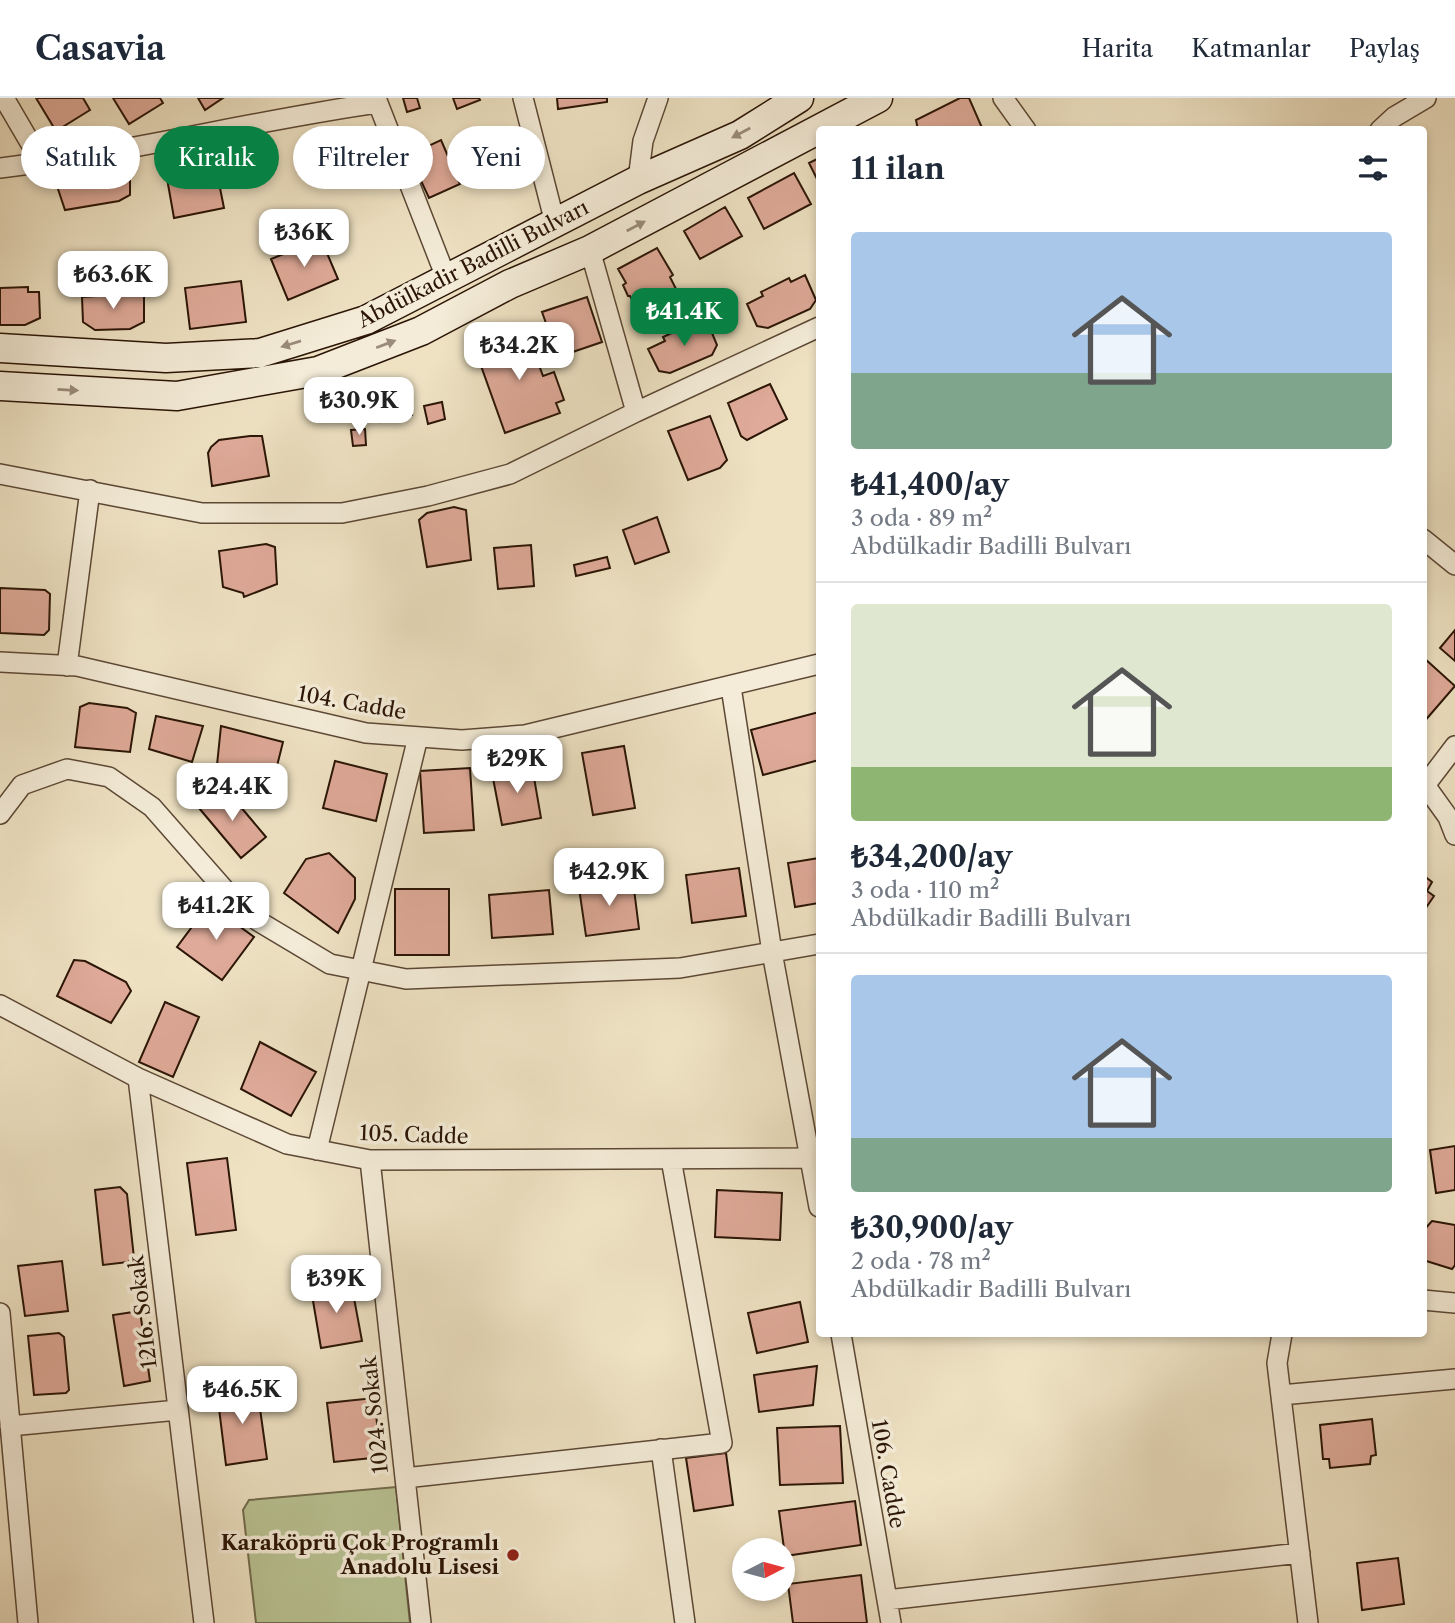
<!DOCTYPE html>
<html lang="tr">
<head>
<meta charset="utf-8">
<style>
  body { margin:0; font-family:"Libre Caslon Text",serif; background:#f6f6f7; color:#1f2937; height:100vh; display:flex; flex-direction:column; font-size:26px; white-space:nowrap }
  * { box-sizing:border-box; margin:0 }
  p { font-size:23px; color:#747a83 }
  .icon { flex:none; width:38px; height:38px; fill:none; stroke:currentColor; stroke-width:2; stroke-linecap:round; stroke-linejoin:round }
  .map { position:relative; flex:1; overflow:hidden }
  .panel { position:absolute; left:816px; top:28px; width:611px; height:1211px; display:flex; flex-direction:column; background:#fff; border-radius:7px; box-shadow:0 4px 10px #0003 }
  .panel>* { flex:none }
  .guide { position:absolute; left:21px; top:28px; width:665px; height:63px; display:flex; gap:14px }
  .needle { width:46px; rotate:84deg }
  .buttons { position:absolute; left:732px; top:1440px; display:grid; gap:14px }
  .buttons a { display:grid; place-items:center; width:63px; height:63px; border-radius:50%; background:#fff; box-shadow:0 4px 10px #0003; font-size:35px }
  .price { position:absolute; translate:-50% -60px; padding:0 16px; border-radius:14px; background:#fff; color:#222; font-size:23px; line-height:46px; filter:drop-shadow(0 2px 4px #0008) }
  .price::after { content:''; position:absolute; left:50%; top:42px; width:21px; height:16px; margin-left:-10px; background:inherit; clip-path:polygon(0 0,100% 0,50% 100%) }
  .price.current { background:#0b8043; color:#fff }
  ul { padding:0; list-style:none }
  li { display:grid; align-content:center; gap:14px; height:371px; padding:0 35px }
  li+li { border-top:2px solid #e0e1e3 }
  li span { display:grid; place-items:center; height:217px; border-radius:7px; color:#555 }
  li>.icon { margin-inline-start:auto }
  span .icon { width:126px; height:126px; fill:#fffc; stroke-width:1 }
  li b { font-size:30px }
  h2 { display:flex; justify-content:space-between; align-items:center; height:84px; padding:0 35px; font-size:30px }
  .pill { padding:0 24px; border-radius:32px; background:#fff; box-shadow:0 4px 10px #0003; font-size:24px; line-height:63px }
  .pill.current { background:#0b8043; color:#fff }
  header { display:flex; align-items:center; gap:42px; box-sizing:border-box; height:98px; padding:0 35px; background:#fff; border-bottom:2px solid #e0e1e3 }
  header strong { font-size:33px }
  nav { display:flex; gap:38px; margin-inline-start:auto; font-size:24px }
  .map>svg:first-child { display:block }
</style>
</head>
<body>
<header>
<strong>Casavia</strong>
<nav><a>Harita</a><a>Katmanlar</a><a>Paylaş</a></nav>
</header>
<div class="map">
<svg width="1455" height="1525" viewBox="0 0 1455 1525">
  <rect width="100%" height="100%" fill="#eee2c3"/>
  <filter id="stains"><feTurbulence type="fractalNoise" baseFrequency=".00286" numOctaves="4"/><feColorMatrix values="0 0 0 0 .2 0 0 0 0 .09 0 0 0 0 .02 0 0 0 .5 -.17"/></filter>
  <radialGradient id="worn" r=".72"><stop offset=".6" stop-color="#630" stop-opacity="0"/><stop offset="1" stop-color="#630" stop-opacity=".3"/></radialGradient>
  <!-- green -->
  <path fill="#b9c394" stroke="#726c4d" stroke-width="2" d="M396,1389L410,1525H256L243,1412L249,1402Z"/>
  <!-- building -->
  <path fill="#dfaa99" stroke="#2b1506" stroke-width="2" d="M36,0H83L90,12L56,33Z
    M113,0H160L163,5L129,26Z
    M198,0H223L205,12Z
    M403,0H417L420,10L407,14Z
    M453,0H479L480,2L457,11Z
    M557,0H607V4L558,11Z
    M960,0H969L983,32H918L916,22Z
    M441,42L460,86L429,100L409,57Z
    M214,60L224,110L174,120L165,69Z
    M819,60V85L809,65Z
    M121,71L130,76V97L119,103L65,112L55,82L64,76Z
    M794,75L811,106L764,131L748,100Z
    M725,109L742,138L700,161L684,133Z
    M321,141L338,181L288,202L271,161Z
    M657,150L673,177L670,179L678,195L650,204L651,211L639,216L630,198H628L623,187L626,185L618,171Z
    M805,177L816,202L810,211L768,230L757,228L747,206L763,198L761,194L789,180L791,184Z
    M241,183L246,224L190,231L185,190Z
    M28,189V194H39L40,220L25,227H0V190Z
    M132,193V198H144V224L130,231L95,232L83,224L82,199L96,198V194Z
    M587,199L602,244L558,259L542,214Z
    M707,223L717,247L712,257L670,275L659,273L648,251L665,243L663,239L691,226L692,230Z
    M526,232L543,278L554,274L564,302L556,305L560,315L505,335L475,251Z
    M770,286L787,321L747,342L741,338L728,305Z
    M407,291L412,317L381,324L376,297Z
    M442,304L445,321L428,326L424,308Z
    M710,318L727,362L720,370L688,382L668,333Z
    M365,331L366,347L353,348L351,332Z
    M250,338H262L269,378L212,388L208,355L211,349L219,342Z
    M454,409L466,412L471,462L427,469L419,422L427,415Z
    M657,419L669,454L635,466L623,432Z
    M266,446L275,449L277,486L244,499L243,495L223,489L219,453Z
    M531,447L534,488L498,491L494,450Z
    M607,459L610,470L576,478L574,467Z
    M0,490L45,492L50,496L49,532L44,537L0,535Z
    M1455,532V563L1440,550Z
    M1424,560L1455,588L1423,625V561Z
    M89,605L127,610L136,615L130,654L75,649L80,609Z
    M819,614V662L763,677L751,632Z
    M156,618L203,628L192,664L149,651Z
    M221,628L283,644L273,684L217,667Z
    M624,648L635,710L593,717L582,655Z
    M335,663L387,676L376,723L323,710Z
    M532,668L541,720L502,727L492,675Z
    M470,670L474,732L424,735L420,673Z
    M224,689L266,739L241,760L199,710Z
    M329,755L355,780V801L338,835L284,795L306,761Z
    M819,760V805L795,809L788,765Z
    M739,770L746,818L692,825L686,777Z
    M1423,777L1432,784L1427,793L1434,798L1423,814Z
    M633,783L639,831L586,838L579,790Z
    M395,791H449V857H395Z
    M549,792L553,836L492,840L489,797Z
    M209,806L254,839L222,882L177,849Z
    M74,862L85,863L126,884L131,893L111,925L57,898Z
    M165,904L199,919L173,979L139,964Z
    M260,944L316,974L291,1018L241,991Z
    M1455,1048V1092L1436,1095L1430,1052Z
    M227,1060L236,1132L196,1137L187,1065Z
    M120,1089L127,1096L134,1160L128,1164L103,1167L95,1092Z
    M717,1092L782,1095L780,1142L715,1139Z
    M1432,1123L1455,1127V1167L1452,1171L1423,1162V1133Z
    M62,1163L68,1213L25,1218L18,1168Z
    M351,1184L362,1243L321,1250L311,1191Z
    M800,1204L808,1244L757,1255L748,1215Z
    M140,1213L150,1283L124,1288L113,1217Z
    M59,1235L64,1239L69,1292L66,1295L34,1297L28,1238Z
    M817,1268L813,1307L759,1314L754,1277Z
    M257,1289L267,1361L226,1367L217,1294Z
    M374,1300L381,1359L334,1364L327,1305Z
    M1372,1321L1376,1357L1371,1358L1370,1366L1330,1370L1329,1361H1323L1320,1327Z
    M840,1328L843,1385L780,1387L777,1330Z
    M726,1355L733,1407L694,1413L686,1360Z
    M855,1403L861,1447L785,1458L779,1413Z
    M1398,1460L1404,1506L1362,1512L1357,1465Z
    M861,1477L867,1525H793L788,1486Z"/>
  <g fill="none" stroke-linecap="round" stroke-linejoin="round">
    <defs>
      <path id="street" d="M4,0L42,65
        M376,0L447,182
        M523,0L555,125
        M1003,0L1026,32
        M1380,32L1394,19L1426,0
        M0,70C127,55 251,23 377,5
        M638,82L643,43L658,0
        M590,152L636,314L819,229
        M0,376L202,415H342L428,398L510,376L636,314
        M1423,441L1455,467
        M0,564L77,568L366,635L462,642L525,637L819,566
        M67,568L90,392
        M731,589L772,854L819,1109
        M1425,687L1448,719L1455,737
        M1423,690L1455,648
        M0,716L22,687L67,671L109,679L152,709L224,791L258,823L330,866L406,881L680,870L819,846
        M0,907L138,980L287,1046L370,1062L819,1060
        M138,980L204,1525
        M317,1052L418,639
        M370,1062L421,1525
        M1423,1202L1455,1205
        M0,1215L28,1525
        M841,1236L891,1525
        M1282,1236L1277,1265L1308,1525
        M1281,1297L1455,1281
        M10,1328L178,1312
        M661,1351L685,1525
        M405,1380L722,1345L671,1061
        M887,1502L1300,1455"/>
      <path id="secondary" d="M0,250L166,260L260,255L366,222L638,82L740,37L799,0
        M0,288L177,298L318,273L421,233L510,186L590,152L878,0"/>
    </defs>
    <!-- street casing -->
    <use href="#street" stroke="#5c4835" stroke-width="22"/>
    <!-- secondary casing -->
    <use href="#secondary" stroke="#2b1506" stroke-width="31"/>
    <!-- street -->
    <use href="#street" stroke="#f4ecd8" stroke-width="19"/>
    <!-- secondary -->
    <use href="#secondary" stroke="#f4ecd8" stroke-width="28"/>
  </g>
  <!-- one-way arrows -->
  <defs><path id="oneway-solid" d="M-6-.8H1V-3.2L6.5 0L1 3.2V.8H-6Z" transform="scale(1.75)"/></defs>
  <g fill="#9a8b7a">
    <use href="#oneway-solid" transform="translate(741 35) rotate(152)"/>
    <use href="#oneway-solid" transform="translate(636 128) rotate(-28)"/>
    <use href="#oneway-solid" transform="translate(291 246) rotate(163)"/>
    <use href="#oneway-solid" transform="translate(386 246) rotate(-21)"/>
    <use href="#oneway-solid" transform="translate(68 292) rotate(3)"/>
  </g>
  <!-- markers -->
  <circle fill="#8f2418" stroke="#f4ecd8" stroke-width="2.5" cx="513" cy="1457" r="7"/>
  <g text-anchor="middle" stroke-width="7" stroke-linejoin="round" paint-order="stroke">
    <!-- street labels -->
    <g font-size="21" fill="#2b1506" stroke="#f4ecd8">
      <text transform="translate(473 166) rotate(-27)" y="7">Abdülkadir Badilli Bulvarı</text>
      <text transform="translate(352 605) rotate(10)" y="7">104. Cadde</text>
      <text transform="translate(414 1037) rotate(2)" y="7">105. Cadde</text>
      <text transform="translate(143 1214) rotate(-97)" y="7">1216. Sokak</text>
      <text transform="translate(375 1317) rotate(-96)" y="7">1024. Sokak</text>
      <text transform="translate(888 1376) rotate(80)" y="7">106. Cadde</text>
    </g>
    <!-- poi labels -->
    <g font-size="21" font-weight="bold" fill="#2b1506" stroke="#f4ecd8" text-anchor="end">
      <text x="499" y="1452">Karaköprü Çok Programlı<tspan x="499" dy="24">Anadolu Lisesi</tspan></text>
    </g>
  </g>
  <rect width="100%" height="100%" filter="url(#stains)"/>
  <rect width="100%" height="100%" fill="url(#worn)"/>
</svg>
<div class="buttons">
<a><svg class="needle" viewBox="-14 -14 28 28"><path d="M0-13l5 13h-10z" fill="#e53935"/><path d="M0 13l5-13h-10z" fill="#747a83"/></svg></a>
</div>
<b class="price" style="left:304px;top:171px">₺36K</b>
<b class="price" style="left:113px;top:213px">₺63.6K</b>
<b class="price current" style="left:684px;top:250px">₺41.4K</b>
<b class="price" style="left:519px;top:284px">₺34.2K</b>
<b class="price" style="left:359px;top:339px">₺30.9K</b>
<b class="price" style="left:517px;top:697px">₺29K</b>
<b class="price" style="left:232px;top:725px">₺24.4K</b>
<b class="price" style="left:609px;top:810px">₺42.9K</b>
<b class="price" style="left:216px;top:844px">₺41.2K</b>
<b class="price" style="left:336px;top:1217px">₺39K</b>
<b class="price" style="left:242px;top:1328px">₺46.5K</b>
<div class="guide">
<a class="pill">Satılık</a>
<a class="pill current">Kiralık</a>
<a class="pill">Filtreler</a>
<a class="pill">Yeni</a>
</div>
<section class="panel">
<h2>11 ilan<svg class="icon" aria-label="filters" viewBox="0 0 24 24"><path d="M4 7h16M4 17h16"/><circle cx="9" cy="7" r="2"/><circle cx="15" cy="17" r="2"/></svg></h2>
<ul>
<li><span style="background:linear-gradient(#a9c7e8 65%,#7fa58c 0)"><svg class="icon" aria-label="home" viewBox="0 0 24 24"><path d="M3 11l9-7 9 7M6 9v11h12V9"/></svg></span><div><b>₺41,400/ay</b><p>3 oda · 89 m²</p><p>Abdülkadir Badilli Bulvarı</p></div></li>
<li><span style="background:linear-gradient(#dfe7d0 75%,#8fb573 0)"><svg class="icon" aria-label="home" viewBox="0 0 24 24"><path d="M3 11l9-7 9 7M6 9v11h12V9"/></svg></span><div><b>₺34,200/ay</b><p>3 oda · 110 m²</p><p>Abdülkadir Badilli Bulvarı</p></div></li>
<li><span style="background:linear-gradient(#a9c7e8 75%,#7fa58c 0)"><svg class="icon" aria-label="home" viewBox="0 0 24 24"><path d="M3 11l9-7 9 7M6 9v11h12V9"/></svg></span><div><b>₺30,900/ay</b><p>2 oda · 78 m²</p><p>Abdülkadir Badilli Bulvarı</p></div></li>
</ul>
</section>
</div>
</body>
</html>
